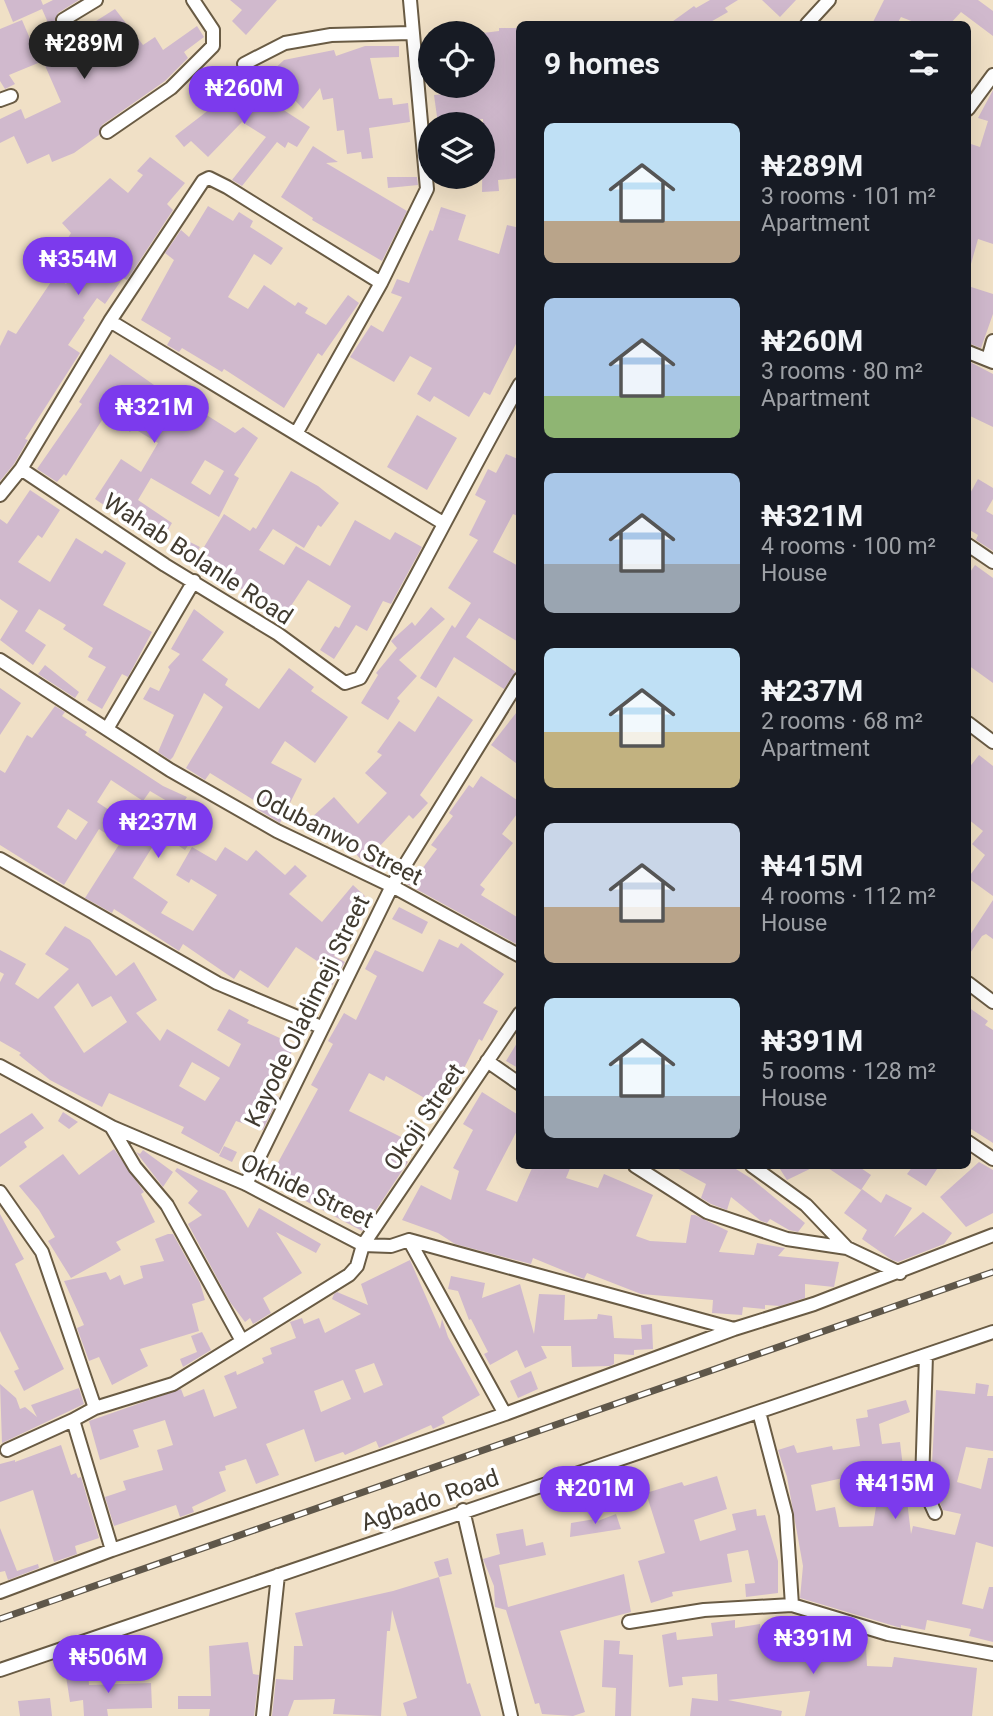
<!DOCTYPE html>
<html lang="en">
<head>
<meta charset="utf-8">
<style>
  body { margin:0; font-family:Roboto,sans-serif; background:#20242c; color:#f1f3f6; height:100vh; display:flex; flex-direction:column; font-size:26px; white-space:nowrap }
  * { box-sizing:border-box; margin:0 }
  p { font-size:23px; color:#9ea1a6 }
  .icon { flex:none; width:38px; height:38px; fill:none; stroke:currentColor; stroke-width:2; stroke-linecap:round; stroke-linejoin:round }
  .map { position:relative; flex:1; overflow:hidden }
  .drawer { position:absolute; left:516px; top:21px; width:455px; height:1148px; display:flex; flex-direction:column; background:#171b24; border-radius:10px; box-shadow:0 7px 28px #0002 }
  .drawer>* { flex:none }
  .tools { position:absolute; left:418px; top:21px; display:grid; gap:14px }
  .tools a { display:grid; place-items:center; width:77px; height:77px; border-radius:50%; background:#171b24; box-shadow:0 7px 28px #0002; font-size:35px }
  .price { position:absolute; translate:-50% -60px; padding:0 16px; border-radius:24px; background:#7c3aed; color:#fff; font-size:23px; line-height:46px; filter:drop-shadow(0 2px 4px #0008) }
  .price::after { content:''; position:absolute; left:50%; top:42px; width:21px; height:16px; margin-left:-10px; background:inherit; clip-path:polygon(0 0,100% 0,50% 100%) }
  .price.on { background:#222; color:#fff }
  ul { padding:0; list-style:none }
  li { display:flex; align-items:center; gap:21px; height:175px; padding:0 28px }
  li span { display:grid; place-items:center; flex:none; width:196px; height:140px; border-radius:10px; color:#555 }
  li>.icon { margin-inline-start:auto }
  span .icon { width:84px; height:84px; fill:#fffc; stroke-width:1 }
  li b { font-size:30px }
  h2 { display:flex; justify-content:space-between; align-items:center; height:84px; padding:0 28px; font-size:30px }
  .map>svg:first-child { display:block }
</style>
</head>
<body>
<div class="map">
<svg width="993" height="1716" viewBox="0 0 993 1716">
  <rect width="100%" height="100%" fill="#f0e0c6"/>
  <!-- building -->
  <path fill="#d0b9cd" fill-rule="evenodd" d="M4,0H41L43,5L53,0H79L58,13L55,22L49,25L42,9L13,22Z
    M230,0H277L246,35L232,21L242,10Z
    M710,0H738L725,8L728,12L707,24H669L694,6L696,8Z
    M762,0H796L780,17Z
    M884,0H978L993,11V36L961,12L950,24H919L901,17L897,24H872Z
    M115,9L143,45L155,37L163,50L197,26L204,37L184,52L188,58L165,81L102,125L99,135L74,153L52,162L49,154L27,164L14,136L0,143V119L21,109L25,119L61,102L43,61L9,75L15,84L5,89L0,81V29L22,20L31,41L49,33L55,47Z
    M499,28H520V178L498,180L499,191L482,192L483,119L438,124L434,95L445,94V86H483V33L499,31Z
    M365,46H399V57L370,58L379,99L392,98L393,105L408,103L410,122L369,128L373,158L362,159L361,152L347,154L344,130L337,131L333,98L323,100L320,88L303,109L270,73L284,60L334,50L336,56Z
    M249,79L260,95L310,127L297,147L288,142L285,148L277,142L242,186L232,180L266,137L242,122L208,157L191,141L184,147L175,136Z
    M993,90V244L978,239L971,264L968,263V143L980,147L988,121L978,118Z
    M313,146L338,162L326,163L407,211L382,261L312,220L313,218L281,197Z
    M150,157L185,183L167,204L173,210L127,280L123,278L105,304L97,298L83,318L85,320L68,345L80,353L25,439L28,440L14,464L0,481V346L8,330L16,334L55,276L66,284L83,259L63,246L71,233L62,223L110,178L128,193L143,175L137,171Z
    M387,177H417L418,185L388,188Z
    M208,206L233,221L239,212L253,221L250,227L283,248L271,265L254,254L228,297L248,309L264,285L295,306L298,302L308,308L305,313L326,325L348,295L359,303L322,356L318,353L284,408L224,369L222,372L182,348L179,352L167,345L171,338L141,320L174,260L165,253L181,230L189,237Z
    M441,207L466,215L458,240L499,254L507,225L520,228V336L490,395L484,392L469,417L434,396L430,402L417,394L432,368L410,356L394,382L350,357L371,325L383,332L402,297L391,293L397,279L409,283L430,230L433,231Z
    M968,286L993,294V314L981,348L968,343Z
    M110,354L164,392L166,389L172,393L177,385L188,392L184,399L186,402L235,433L243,427L258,438L234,475L239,478L219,517L151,478L138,500L172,523L164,537L131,512L126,520L95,499L121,459L141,472L158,443L133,428L130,432L106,414L66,476L64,474L57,482L37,469L82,404L79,402ZM205,460L224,471L210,495L191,483Z
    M968,361L993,374V427L968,415Z
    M417,415L457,438L427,490L387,467Z
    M506,454L520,460V517L513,514L493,552L520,567V643L479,618L466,637L516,672L504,689L454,657L436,688L420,678L452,625L455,628L471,603L448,588L478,540L469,535L486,501L475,495L488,469L496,473Z
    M291,471L318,486L339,503L321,527L318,525L304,548L273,529L259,550L284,565L296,546L330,566L355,520L390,540L395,532L422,547L391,604L383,601L367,631L356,625L334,659L320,650L335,626L339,628L351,606L308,580L287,612L267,598L264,603L238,587L222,574L226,568L201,552L224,514L250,531L253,527L256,529Z
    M978,479L993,488V499L986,511L993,515V551L976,540L978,535L968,529V497Z
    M30,490L60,510L42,538L38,535L18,562L50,582L76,538L102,554L105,550L126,563L103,605L152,632L128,677L122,674L102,709L87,700L106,667L88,657L93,648L63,629L66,625L39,609L25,631L46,645L33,665L0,640L18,611L0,599V519L7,524Z
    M190,542L200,547L190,564L181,560Z
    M975,565L993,578V683L968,665V575Z
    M431,607L445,619L399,660L417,676L397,698L400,701L388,720L361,703L378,675L376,673L397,648L391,641L412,622L415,626Z
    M194,609L224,632L202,660L228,679L225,685L259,709L289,668L314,687L311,691L348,717L315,763L285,741L271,763L302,779L280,823L257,809L260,804L210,773L205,780L186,768L223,707L204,693L173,757L170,760L158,752L174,715L143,699L150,687L159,691L170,670L168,667L180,654L171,649Z
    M45,665L79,692L75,698L38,674Z
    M0,688L21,703L0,735Z
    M438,696L473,720L420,795L428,803L413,819L409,815L378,848L389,860L378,870L364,863L341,837L333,845L310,819L334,797L358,824L387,793L365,773L382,755L377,752L399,721L415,732Z
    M55,706L65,712L62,716L87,732L85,735L163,786L187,797L182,805L205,820L185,850L159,833L177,807L150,791L143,801L111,780L97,802L156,841L133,878L168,902L161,913L193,931L217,895L191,879L189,883L176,875L192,847L216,861L225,847L247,861L256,850L285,875L295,865L307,876L289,894L322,922L353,885L365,896L334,934L344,940L334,956L345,962L318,1011L305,1004L326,967L296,947L268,988L240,970L234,979L183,944L179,951L114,909L112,913L85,898L120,843L99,829L64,885L0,845V770L5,773L27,735L32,738ZM68,809L88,822L76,840L57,827Z
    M520,708V766L491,745Z
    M979,755L993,766V896L968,878L985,855L972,844L983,831L968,819V769Z
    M481,776L520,802V810L502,834L513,843L480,885L485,889L481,895L520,919V946L405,883L412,873L416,877L437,849L431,845L453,816L449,813L469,785L473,788Z
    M993,900V939L986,934L982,936L968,956V938Z
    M399,907L428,922L422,934L392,919Z
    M65,926L90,940L116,976L134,962L157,1000L136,1013L160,1041L167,1029L229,1067L241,1044L217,1030L229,1009L249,1020L247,1023L295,1045L272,1093L279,1097L263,1130L236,1121L219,1154L181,1133L184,1127L109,1093L102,1107L82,1097L50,1080L19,1055L21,1053L0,1041V982L4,974L0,972V950L26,964L15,984L38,999L69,969L45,954ZM78,983L92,1007L111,996L127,1022L84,1053L54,1007ZM192,1062L220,1078L205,1101L179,1086Z
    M439,939L458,948L461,943L504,974L483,1003L498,1011L482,1041L479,1039L460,1076L453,1072L435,1104L386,1076L384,1081L369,1073L349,1111L407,1140L399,1157L408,1162L362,1231L268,1181L318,1089L311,1085L333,1044L328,1041L344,1013L356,1020L377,976L365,969L375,950L423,972Z
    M968,1007L988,1021L985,1025L993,1030V1143L968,1127Z
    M520,1038V1069L506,1061Z
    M482,1092L520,1116V1125L486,1190L517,1202L533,1166H571L566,1178L598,1188L604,1174L653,1195L636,1236L650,1241L686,1243L691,1215H695L728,1231L719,1252L754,1255L757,1243L785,1248L778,1256L839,1262L834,1287L805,1284V1298L780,1306L765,1305V1309L743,1307L742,1315L712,1313L713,1300L641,1294L587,1273L584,1279L533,1258L531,1264L455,1244L438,1233L402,1220L421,1185L451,1200L459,1171L453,1168L473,1130L463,1124Z
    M63,1112L78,1122L69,1129L58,1121Z
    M32,1113L44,1128L24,1142L27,1147L0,1167V1134Z
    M224,1146L237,1152L232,1162L219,1156Z
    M114,1149L144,1192L141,1194L155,1222L116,1242L121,1250L71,1278L48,1241L55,1237L39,1210L19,1186L63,1154L79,1175Z
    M143,1150L173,1172L163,1187L136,1152L140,1154Z
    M979,1162L993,1170V1213L966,1227L940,1197Z
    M673,1166H731L752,1179L805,1223L798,1232L789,1230L770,1219L767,1223L761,1221L731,1197L727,1210L711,1204L701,1198L706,1184Z
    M778,1166H816L787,1180Z
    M825,1166H858L871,1175L861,1190Z
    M913,1166H939L926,1186L907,1174Z
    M177,1168L225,1191L248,1228L259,1208L321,1244L316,1253L276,1232L302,1273L263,1298L271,1313L253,1324L250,1318L245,1322L230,1302L188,1224L202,1215L188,1203L198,1191L175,1171Z
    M862,1189L881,1203L886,1194L912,1208L894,1237L923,1212L952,1233L944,1244L898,1262L892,1260L862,1239L867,1230L844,1213Z
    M0,1214L24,1259L15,1264L64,1369L24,1391L14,1371L19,1369L0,1331Z
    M168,1234H173L200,1283L205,1300L192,1304L199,1331L140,1349L148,1366L112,1385L99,1357L89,1361L77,1328L84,1325L64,1281L106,1272L110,1280L120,1275L124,1285L143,1278L140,1266L164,1261L155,1239Z
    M410,1260L440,1329L442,1319L448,1337L480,1395L442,1417L445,1423L433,1429L431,1425L379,1448L376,1441L345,1455L343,1452L315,1462L304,1429L266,1444L279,1475L256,1484L246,1459L225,1466L226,1470L219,1472L226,1491L192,1507L194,1512L180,1517L176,1505L114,1526L105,1497L126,1490L123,1481L163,1470L157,1450L173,1445L165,1420L133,1430L139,1447L100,1460L89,1421L181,1389L184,1397L204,1389L214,1417L237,1408L224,1376L236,1371L237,1375L264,1363L262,1358L272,1354L270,1348L296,1338L290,1322L302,1318L304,1324L319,1318L325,1333L361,1314L332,1299L334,1294L337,1292L368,1305L361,1284ZM374,1363L383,1385L364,1393L355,1370ZM343,1380L351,1399L321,1412L314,1391Z
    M451,1276L485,1283L482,1298L520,1284L534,1334L539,1294L565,1295L564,1320L597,1319L598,1314L612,1316L614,1338L642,1339L641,1325L652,1324L653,1349L634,1350V1355L614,1354V1364L610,1366L572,1367L571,1346H541L547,1358L525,1368L517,1350L490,1365L484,1354L488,1352L471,1319L469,1320L458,1291L448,1289Z
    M202,1332L211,1350L183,1367L180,1359L197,1352L191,1336Z
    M531,1371L538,1389L518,1398L510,1381Z
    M976,1383L989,1385L987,1396H993V1451L966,1447L957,1482L981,1489L988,1458H993V1547L976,1542L962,1604L983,1609L989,1587H993V1642L969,1636L971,1629L927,1620L925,1630L901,1625V1628L800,1598L803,1566L787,1477L778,1450L794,1445L797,1453L832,1446L833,1450L860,1446L856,1419L868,1417L867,1410L906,1400L910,1412L879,1424L882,1444L900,1442L911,1534L913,1526L955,1535L961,1514L943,1510L931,1482L936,1390L975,1394ZM843,1478L846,1499L878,1494L873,1526L839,1527L835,1507L816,1511L811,1485Z
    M0,1384L16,1398L20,1409L25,1407L37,1417L31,1405L79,1388L84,1404L2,1443Z
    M61,1445L71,1475L76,1473L78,1478L81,1477L99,1538L75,1546L77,1554L54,1562L33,1490L0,1502V1464L15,1460V1462Z
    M717,1476L727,1509L694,1520L700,1541L736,1530L732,1514L756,1509L757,1516L765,1515L778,1561V1593L746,1597L745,1584L755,1583L748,1550L727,1554L732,1582L672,1592L673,1596L651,1603L638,1561L665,1553L646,1493L682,1482L684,1486Z
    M616,1514L621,1529L570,1537L571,1523L595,1519V1522Z
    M0,1528L17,1571L38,1564L39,1568L8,1580L5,1571L0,1572Z
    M523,1529L526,1546L543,1542L546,1555L499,1565L508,1607L624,1574L631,1612L560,1631L585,1712L573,1716L542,1714L539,1703L535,1704L506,1610L495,1607L494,1586L483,1559L500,1554L496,1534Z
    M448,1558L452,1574L439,1577L467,1684L470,1683L481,1716H407L403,1703L417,1698L392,1610L390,1631H387L381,1716L333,1714L335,1699L294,1700L288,1716H272L276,1679L293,1680L294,1646H303L295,1613L393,1591L439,1577L434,1562Z
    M735,1620V1628L760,1624L761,1632L782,1630L784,1654L789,1629L801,1628L803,1640L829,1639V1645L866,1647L867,1666L892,1667L894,1657L977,1668L972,1716H805L810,1691L728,1700L782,1711L781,1716H690L692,1698L718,1701L717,1674L682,1677L683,1685L669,1687L662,1635L676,1632L677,1640L713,1636L711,1623Z
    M604,1640L620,1641L619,1654L633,1655L631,1716H615L616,1688L602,1687Z
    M248,1642L253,1674L259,1675L254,1716H209L210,1709H178V1696H211L209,1646Z
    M160,1650L162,1662L125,1667L123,1655Z
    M88,1672L89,1685L151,1683L152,1708L107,1709L108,1716H84L83,1700L70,1702L66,1676Z
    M50,1698L52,1716H20L18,1701Z"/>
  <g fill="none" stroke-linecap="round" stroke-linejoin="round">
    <defs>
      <path id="street" d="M63,20L96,0
        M807,24L829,0
        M244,64L285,43L331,35L411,33
        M0,100L11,96
        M968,109L993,75
        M107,132L171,88L213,46V30L193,0
        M110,321L443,523
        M968,352L993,362
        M988,359L993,341
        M297,432L381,283L427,189L410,0
        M21,469L165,565L278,634L345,683L360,678C416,581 465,481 520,384
        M0,495L21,469L110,321L203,181L209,178L227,187L381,283
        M968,545L993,562
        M0,660L170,770L277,831L392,886L520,956
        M968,723L993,742
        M107,729L194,581
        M0,859L217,983L321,1027
        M968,983L993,1002
        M487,1061L520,1084
        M0,1066L112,1127L246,1184L363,1245L391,1246L409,1240L734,1329
        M112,1128L135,1167L167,1205L242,1341
        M968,1142L993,1159
        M635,1166L707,1212L787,1239L847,1248L900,1273
        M752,1166L806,1205L847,1248
        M246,1184L392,886L520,679
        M0,1192L42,1252L95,1408L73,1420L112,1550
        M409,1240L505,1414
        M926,1355L922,1484L935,1513
        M95,1408L173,1384L349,1275L357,1266L363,1245L520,1013
        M759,1412L786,1515L792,1605
        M7,1450L73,1420
        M463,1510L511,1716
        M0,1592L112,1550L505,1414L734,1329L814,1304L993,1235
        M629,1622L704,1610L792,1605L888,1634L993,1654
        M0,1670L993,1332
        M263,1716L278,1575"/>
    </defs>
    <!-- street casing -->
    <use href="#street" stroke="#695b44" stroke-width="16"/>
    <!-- street -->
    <use href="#street" stroke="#fff" stroke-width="12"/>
    <defs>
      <path id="rail" d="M0,1619L993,1272"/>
    </defs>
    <!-- rail casing -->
    <use href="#rail" stroke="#5f574a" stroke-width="7"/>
    <!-- rail -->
    <use href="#rail" stroke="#fff" stroke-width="4.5" stroke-dasharray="13" stroke-linecap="butt"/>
  </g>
  <g text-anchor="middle" stroke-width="7" stroke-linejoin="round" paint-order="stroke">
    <!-- street labels -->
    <g font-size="24" fill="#413b30" stroke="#fff">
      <text transform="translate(198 559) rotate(33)" y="8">Wahab Bolanle Road</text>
      <text transform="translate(339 837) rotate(27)" y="8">Odubanwo Street</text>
      <text transform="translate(307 1011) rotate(-64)" y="8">Kayode Oladimeji Street</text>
      <text transform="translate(424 1117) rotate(-56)" y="8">Okoji Street</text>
      <text transform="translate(307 1191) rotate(25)" y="8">Okhide Street</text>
      <text transform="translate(430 1500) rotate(-19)" y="8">Agbado Road</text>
    </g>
  </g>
</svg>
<div class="tools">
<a><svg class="icon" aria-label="locate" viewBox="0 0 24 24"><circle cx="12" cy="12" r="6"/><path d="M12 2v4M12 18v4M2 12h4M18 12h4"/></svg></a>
<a><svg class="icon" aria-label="layers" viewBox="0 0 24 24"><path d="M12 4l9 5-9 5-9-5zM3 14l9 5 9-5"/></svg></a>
</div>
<b class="price on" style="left:84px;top:81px">₦289M</b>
<b class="price" style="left:244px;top:126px">₦260M</b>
<b class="price" style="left:78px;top:297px">₦354M</b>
<b class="price" style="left:154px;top:445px">₦321M</b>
<b class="price" style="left:158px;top:860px">₦237M</b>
<b class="price" style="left:895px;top:1521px">₦415M</b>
<b class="price" style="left:595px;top:1526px">₦201M</b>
<b class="price" style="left:813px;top:1676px">₦391M</b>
<b class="price" style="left:108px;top:1695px">₦506M</b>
<section class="drawer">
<h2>9 homes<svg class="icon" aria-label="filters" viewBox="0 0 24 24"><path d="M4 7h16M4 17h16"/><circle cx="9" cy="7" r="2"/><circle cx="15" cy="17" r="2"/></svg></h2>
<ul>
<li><span style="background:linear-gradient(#bfe0f5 70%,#b9a48a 0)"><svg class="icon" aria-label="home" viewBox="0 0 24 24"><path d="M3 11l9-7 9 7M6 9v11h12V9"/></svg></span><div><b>₦289M</b><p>3 rooms · 101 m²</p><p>Apartment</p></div></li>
<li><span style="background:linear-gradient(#a9c7e8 70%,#8fb573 0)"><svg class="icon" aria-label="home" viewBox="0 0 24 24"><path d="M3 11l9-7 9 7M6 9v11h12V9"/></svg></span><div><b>₦260M</b><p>3 rooms · 80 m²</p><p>Apartment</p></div></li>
<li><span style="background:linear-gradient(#a9c7e8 65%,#9aa5b1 0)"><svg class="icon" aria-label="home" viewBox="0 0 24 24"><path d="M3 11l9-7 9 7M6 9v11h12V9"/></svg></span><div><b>₦321M</b><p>4 rooms · 100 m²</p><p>House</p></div></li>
<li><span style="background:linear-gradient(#bfe0f5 60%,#c2b280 0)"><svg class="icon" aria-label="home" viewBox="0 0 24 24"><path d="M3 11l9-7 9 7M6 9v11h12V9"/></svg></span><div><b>₦237M</b><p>2 rooms · 68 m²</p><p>Apartment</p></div></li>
<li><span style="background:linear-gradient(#c9d6e8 60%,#b9a48a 0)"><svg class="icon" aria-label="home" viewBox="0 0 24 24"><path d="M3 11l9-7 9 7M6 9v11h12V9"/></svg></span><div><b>₦415M</b><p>4 rooms · 112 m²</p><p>House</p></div></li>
<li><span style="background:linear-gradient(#bfe0f5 70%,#9aa5b1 0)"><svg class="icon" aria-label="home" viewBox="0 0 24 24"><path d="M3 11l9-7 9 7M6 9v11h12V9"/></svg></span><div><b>₦391M</b><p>5 rooms · 128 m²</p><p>House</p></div></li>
</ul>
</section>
</div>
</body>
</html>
